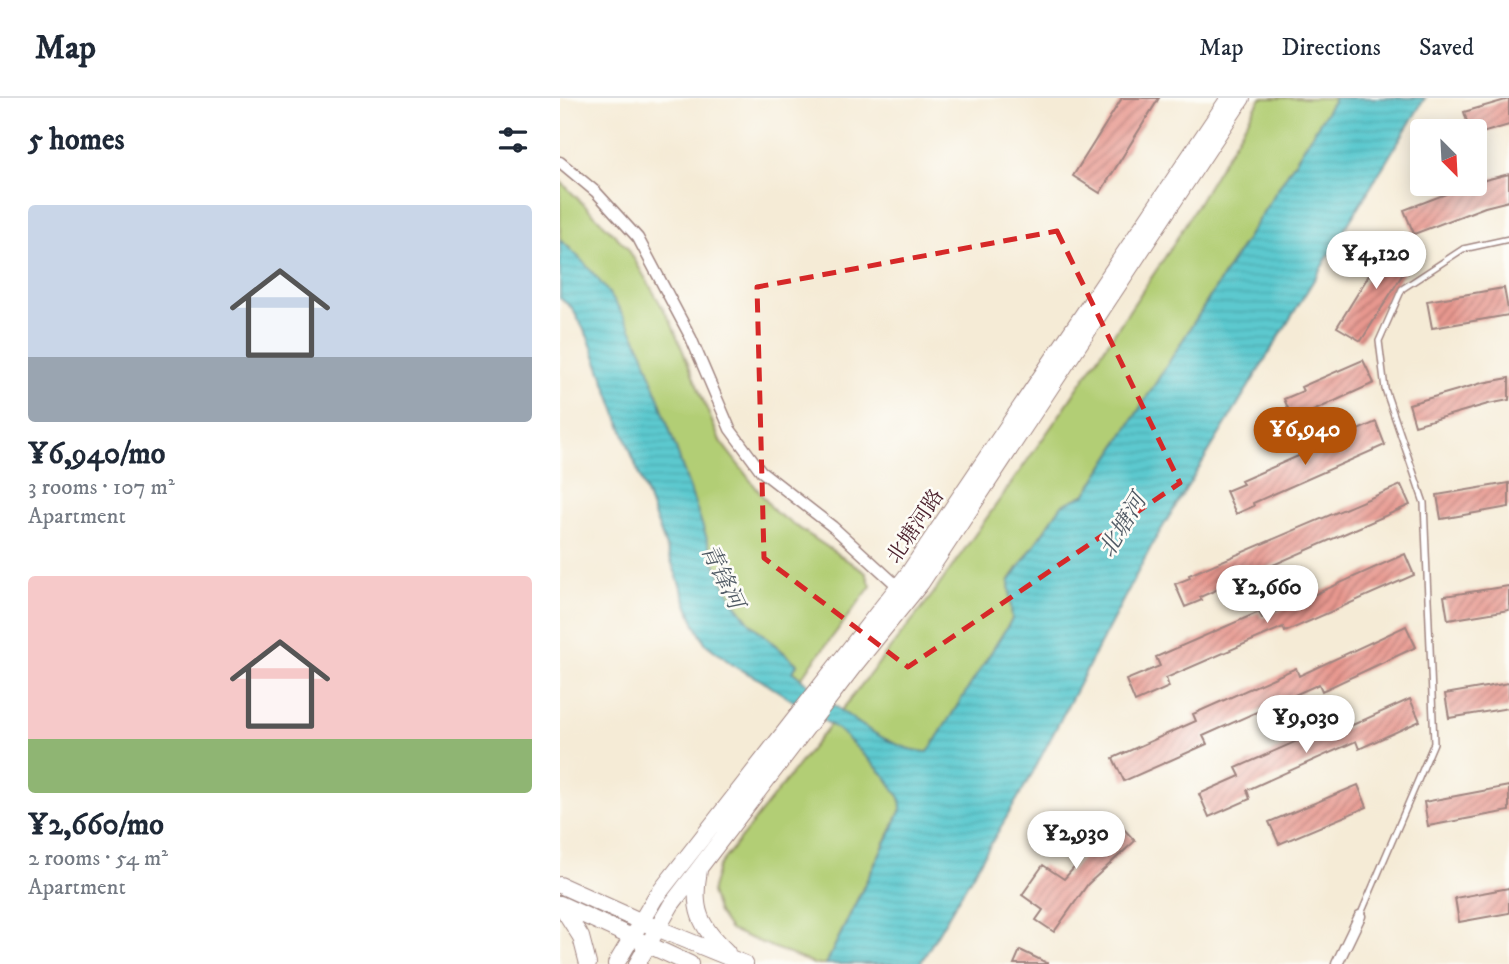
<!DOCTYPE html>
<html lang="en">
<head>
<meta charset="utf-8">
<style>
  body { margin:0; font-family:"IM FELL DW Pica","Noto Serif SC",serif; background:#f2f2f3; color:#1f2937; height:100vh; display:flex; flex-direction:column; font-size:26px; white-space:nowrap }
  * { box-sizing:border-box; margin:0 }
  p { font-size:23px; color:#747a83 }
  .icon { flex:none; width:38px; height:38px; fill:none; stroke:currentColor; stroke-width:2; stroke-linecap:round; stroke-linejoin:round }
  .map { position:relative; flex:1; overflow:hidden }
  .panel { display:flex; flex-direction:column; background:#fff; width:560px }
  .panel>* { flex:none }
  .needle { width:46px; rotate:156deg }
  .tools { position:absolute; left:850px; top:21px; display:grid; gap:14px }
  .tools a { display:grid; place-items:center; width:77px; height:77px; border-radius:7px; background:#fff; box-shadow:0 4px 18px #0003; font-size:35px }
  .price { position:absolute; translate:-50% -60px; padding:0 16px; border-radius:24px; background:#fff; color:#222; font-size:23px; line-height:46px; filter:drop-shadow(0 2px 4px #0008) }
  .price::after { content:''; position:absolute; left:50%; top:42px; width:21px; height:16px; margin-left:-10px; background:inherit; clip-path:polygon(0 0,100% 0,50% 100%) }
  .price.active { background:#b45309; color:#fff }
  ul { padding:0; list-style:none }
  li { display:grid; align-content:center; gap:14px; height:371px; padding:0 28px }
  li span { display:grid; place-items:center; height:217px; border-radius:7px; color:#555 }
  li>.icon { margin-inline-start:auto }
  span .icon { width:126px; height:126px; fill:#fffc; stroke-width:1 }
  li b { font-size:30px }
  h2 { display:flex; justify-content:space-between; align-items:center; height:84px; padding:0 28px; font-size:30px }
  header { display:flex; align-items:center; gap:42px; box-sizing:border-box; height:98px; padding:0 35px; background:#fff; border-bottom:2px solid #e0e1e3 }
  header strong { font-size:33px }
  nav { display:flex; gap:38px; margin-inline-start:auto; font-size:24px }
  main { display:flex; flex:1; min-height:0 }
  .map>svg:first-child { display:block }
</style>
</head>
<body>
<header>
<strong>Map</strong>
<nav><a>Map</a><a>Directions</a><a>Saved</a></nav>
</header>
<main>
<section class="panel">
<h2>5 homes<svg class="icon" aria-label="filters" viewBox="0 0 24 24"><path d="M4 7h16M4 17h16"/><circle cx="9" cy="7" r="2"/><circle cx="15" cy="17" r="2"/></svg></h2>
<ul>
<li><span style="background:linear-gradient(#c9d6e8 70%,#9aa5b1 0)"><svg class="icon" aria-label="home" viewBox="0 0 24 24"><path d="M3 11l9-7 9 7M6 9v11h12V9"/></svg></span><div><b>¥6,940/mo</b><p>3 rooms · 107 m²</p><p>Apartment</p></div></li>
<li><span style="background:linear-gradient(#f6c9c9 75%,#8fb573 0)"><svg class="icon" aria-label="home" viewBox="0 0 24 24"><path d="M3 11l9-7 9 7M6 9v11h12V9"/></svg></span><div><b>¥2,660/mo</b><p>2 rooms · 54 m²</p><p>Apartment</p></div></li>
</ul>
</section>
<div class="map">
<svg width="949" height="866" viewBox="0 0 949 866">
  <defs>
    <pattern id="water-rules" width="6" height="5" patternUnits="userSpaceOnUse" patternTransform="scale(1.75)"><rect width="6" height="5" fill="#5bc9cf"/><path d="M0 2.5h6" fill="none" stroke="#51acb2"/></pattern>
    <pattern id="building-hatch" width="6" height="6" patternUnits="userSpaceOnUse" patternTransform="scale(1.75)"><rect width="6" height="6" fill="#e7988f"/><path d="M-1 1l2-2M0 6l6-6M5 7l2-2" fill="none" stroke="#bd7b75"/></pattern>
  </defs>
  <rect width="100%" height="100%" fill="#fdfcf7"/>
  <filter id="ink" filterUnits="userSpaceOnUse"><feTurbulence type="fractalNoise" baseFrequency=".0143" numOctaves="2"/><feDisplacementMap in="SourceGraphic" scale="14" xChannelSelector="R" yChannelSelector="G"/><feConvolveMatrix kernelMatrix="1 2 1 2 8 2 1 2 1" color-interpolation-filters="sRGB"/></filter>
  <filter id="wash" filterUnits="userSpaceOnUse"><feTurbulence type="fractalNoise" baseFrequency=".00686" numOctaves="4" result="noise"/><feDisplacementMap in="SourceGraphic" scale="28" xChannelSelector="R" yChannelSelector="G"/><feGaussianBlur stdDeviation="1.57" result="paint"/><feColorMatrix in="noise" values="0 0 0 0 0 0 0 0 0 0 0 0 0 0 0 0 0 1.4 0 .05"/><feComposite in="paint" operator="in"/></filter>
  <g filter="url(#wash)">
    <rect width="100%" height="100%" fill="#f5ebd6"/>
    <!-- green -->
    <path fill="#b2ce75" stroke="#7e7650" stroke-width="2" d="M701,0H775L526,396L502,407L449,483L452,521L369,654L266,866H254L170,832L158,815L151,795L158,769L373,496L503,312L611,150Z
      M0,83L67,149L111,224L160,343L215,414L306,475L311,488L241,580L233,573L237,566L190,525L173,503L157,470L136,412L11,151L0,142Z"/>
    <!-- water -->
    <path fill="url(#water-rules)" stroke="#52747d" stroke-width="2" d="M775,0H865L593,445L472,676L360,866H266L333,729L341,711L340,700L326,679L280,633L199,581L177,570L146,546L135,527L28,239L12,210L0,200V142C36,172 65,214 84,257L157,470L173,503L190,525L237,566L233,574C268,602 323,652 368,654L452,521L449,484L502,407L526,396Z"/>
    <g id="blocks">
      <!-- building -->
      <path fill="url(#building-hatch)" d="M562,0H599L540,95L513,78Z
        M949,1V27L915,37V33H910L904,14Z
        M949,76V103L925,109L854,136L844,112L917,84Z
        M830,143L854,158L801,243L777,229Z
        M944,190L949,217L872,230L867,203Z
        M803,262L814,285L753,313L754,316L734,324L724,301L743,293L741,289Z
        M949,280V302L928,306L855,327L849,306L922,285Z
        M816,324L825,347L693,405L694,408L676,416L666,393L683,386L681,383Z
        M949,385V409L881,421L877,397Z
        M841,387L850,407L640,499L642,502L625,509L615,486L630,480L629,477Z
        M845,456L854,477L725,534L723,529L606,580L609,589L575,604L566,582L600,568L596,559L699,514L702,520Z
        M949,488V512L888,522L884,498Z
        M846,528L856,549L762,593L759,586L643,638L647,646L564,683L553,660L636,623L633,616L736,570L739,578Z
        M949,585V610L889,620L885,596Z
        M850,601L860,623L799,651L796,643L687,692L690,701L649,719L639,696L680,678L676,670L771,628L775,635Z
        M798,687L807,709L719,746L709,724Z
        M949,688V713L868,728L864,704Z
        M534,717L551,735L560,727L575,743L528,786L494,834L476,822L483,812L462,797L483,767L504,781L522,761L505,743Z
        M949,790V815L899,824L895,800Z
        M460,852L489,866H454Z"/>
    </g>
  </g>
  <g filter="url(#ink)">
    <use href="#blocks" fill-opacity="0" stroke="#a08580" stroke-width="2"/>
    <g fill="none" stroke-linecap="round" stroke-linejoin="round">
      <defs>
        <path id="lane" d="M800,818L874,645L864,405L825,291L819,243L842,191L903,151L949,141"/>
        <path id="street" d="M0,64L36,94L78,140L131,240L170,331L201,373L273,429L342,492
          M777,866L800,818"/>
        <path id="secondary" d="M139,772C132,810 139,828 167,854
          M0,787L82,824L185,866
          M0,806L130,866
          M0,806L21,839L28,866
          M56,866L95,800L348,476L669,0
          M77,866L111,807L293,569L361,485L682,0"/>
      </defs>
      <!-- lane casing -->
      <use href="#lane" stroke="#a08580" stroke-width="8"/>
      <!-- street casing -->
      <use href="#street" stroke="#a08580" stroke-width="13"/>
      <!-- secondary casing -->
      <use href="#secondary" stroke="#a08580" stroke-width="18"/>
      <!-- lane -->
      <use href="#lane" stroke="#fff" stroke-width="5"/>
      <!-- street -->
      <use href="#street" stroke="#fff" stroke-width="10"/>
      <!-- secondary -->
      <use href="#secondary" stroke="#fff" stroke-width="16"/>
    </g>
  </g>
  <!-- marked area -->
  <path fill="none" stroke="#d62828" stroke-width="5" stroke-dasharray="14 9" stroke-linejoin="round" d="M497,133L620,385L348,569L204,460L197,189Z"/>
  <g text-anchor="middle" stroke-width="5" stroke-linejoin="round" paint-order="stroke">
    <!-- street labels -->
    <g font-size="21" fill="#4a1f2b" stroke="#fdfcf7">
      <text transform="translate(355 428) rotate(-56)" y="7">北塘河路</text>
    </g>
    <!-- water labels -->
    <g font-size="23" font-style="italic" fill="#505a64" stroke="#fdfcf7">
      <text transform="translate(562 427) rotate(-59)" y="8">北塘河</text>
      <text transform="translate(163 478) rotate(64)" y="8">青锋河</text>
    </g>
  </g>
</svg>
<div class="tools">
<a><svg class="needle" viewBox="-14 -14 28 28"><path d="M0-13l5 13h-10z" fill="#e53935"/><path d="M0 13l5-13h-10z" fill="#747a83"/></svg></a>
</div>
<b class="price" style="left:816px;top:193px">¥4,120</b>
<b class="price active" style="left:745px;top:369px">¥6,940</b>
<b class="price" style="left:707px;top:527px">¥2,660</b>
<b class="price" style="left:746px;top:657px">¥9,030</b>
<b class="price" style="left:516px;top:773px">¥2,930</b>
</div>
</main>
</body>
</html>
